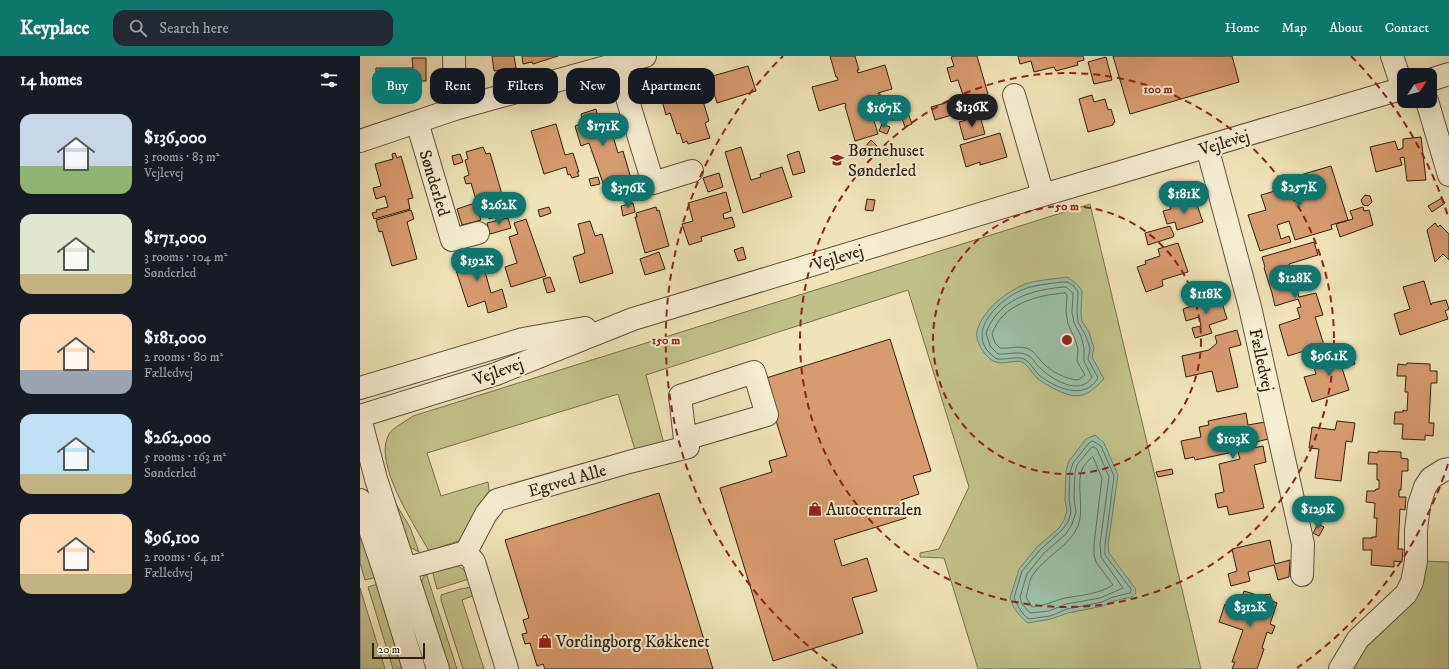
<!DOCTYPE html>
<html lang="en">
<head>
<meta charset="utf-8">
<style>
  body { margin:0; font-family:"IM FELL DW Pica",serif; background:#242831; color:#f1f3f6; height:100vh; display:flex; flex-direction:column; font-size:15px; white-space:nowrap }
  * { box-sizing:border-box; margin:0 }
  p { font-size:13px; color:#9ea1a6 }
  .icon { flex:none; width:22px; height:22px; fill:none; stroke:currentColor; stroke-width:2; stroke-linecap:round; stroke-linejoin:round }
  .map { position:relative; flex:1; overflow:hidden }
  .drawer { display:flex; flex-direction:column; background:#171b24; width:360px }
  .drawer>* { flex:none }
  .top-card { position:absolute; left:12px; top:12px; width:380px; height:36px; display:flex; gap:8px }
  .needle { width:26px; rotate:55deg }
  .tools { position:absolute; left:1037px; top:12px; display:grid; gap:8px }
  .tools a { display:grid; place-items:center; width:40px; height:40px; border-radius:8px; background:#171b24; box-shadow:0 4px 16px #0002; font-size:20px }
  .scale { position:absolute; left:12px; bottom:10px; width:53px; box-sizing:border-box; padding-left:4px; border:2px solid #2f2013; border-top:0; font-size:11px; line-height:14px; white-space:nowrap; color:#2f2013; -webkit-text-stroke:3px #f5edd0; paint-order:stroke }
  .price { position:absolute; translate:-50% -34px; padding:0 9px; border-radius:14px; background:#0f766e; color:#fff; font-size:13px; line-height:26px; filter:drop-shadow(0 1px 2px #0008) }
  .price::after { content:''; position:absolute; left:50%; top:24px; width:12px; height:9px; margin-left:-6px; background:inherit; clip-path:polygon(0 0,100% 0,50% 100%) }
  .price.active { background:#222; color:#fff }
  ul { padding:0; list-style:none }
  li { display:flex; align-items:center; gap:12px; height:100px; padding:0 20px }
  li span { display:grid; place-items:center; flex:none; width:112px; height:80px; border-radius:12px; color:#555 }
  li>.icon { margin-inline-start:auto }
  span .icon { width:48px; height:48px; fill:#fffc; stroke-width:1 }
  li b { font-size:17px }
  h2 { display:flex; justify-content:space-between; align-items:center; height:48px; padding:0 20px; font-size:17px }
  .tag { padding:0 14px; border-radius:12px; background:#171b24; box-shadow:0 4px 16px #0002; font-size:14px; line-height:36px }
  .tag.active { background:#0f766e; color:#fff }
  header { display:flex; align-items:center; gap:24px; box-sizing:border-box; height:56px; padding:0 20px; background:#0f766e; color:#fff }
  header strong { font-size:19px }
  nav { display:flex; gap:22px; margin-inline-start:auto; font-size:14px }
  .search { width:280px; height:36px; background:#242831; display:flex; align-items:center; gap:10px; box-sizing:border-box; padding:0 14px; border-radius:12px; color:#9ea1a6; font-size:15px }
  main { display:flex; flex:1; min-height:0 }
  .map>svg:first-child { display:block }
</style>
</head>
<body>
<header>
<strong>Keyplace</strong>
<div class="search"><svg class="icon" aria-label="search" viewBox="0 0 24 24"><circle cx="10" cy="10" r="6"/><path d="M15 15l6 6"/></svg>Search here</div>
<nav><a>Home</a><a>Map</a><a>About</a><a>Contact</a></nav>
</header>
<main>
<section class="drawer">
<h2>14 homes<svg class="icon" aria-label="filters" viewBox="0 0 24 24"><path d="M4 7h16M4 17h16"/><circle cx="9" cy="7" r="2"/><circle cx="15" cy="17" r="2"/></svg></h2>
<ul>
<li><span style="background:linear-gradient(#c9d6e8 65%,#8fb573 0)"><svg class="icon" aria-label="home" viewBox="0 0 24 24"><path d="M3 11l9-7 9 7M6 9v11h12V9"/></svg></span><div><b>$136,000</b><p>3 rooms · 83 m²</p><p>Vejlevej</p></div></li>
<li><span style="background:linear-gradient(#dfe7d0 75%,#c2b280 0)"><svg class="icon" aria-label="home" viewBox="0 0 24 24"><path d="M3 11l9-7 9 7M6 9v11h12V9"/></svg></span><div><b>$171,000</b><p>3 rooms · 104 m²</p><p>Sønderled</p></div></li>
<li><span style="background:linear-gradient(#ffd9b3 70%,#9aa5b1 0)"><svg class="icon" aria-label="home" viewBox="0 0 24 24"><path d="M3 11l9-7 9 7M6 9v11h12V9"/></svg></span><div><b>$181,000</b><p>2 rooms · 80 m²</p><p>Fælledvej</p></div></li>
<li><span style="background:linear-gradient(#bfe0f5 75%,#c2b280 0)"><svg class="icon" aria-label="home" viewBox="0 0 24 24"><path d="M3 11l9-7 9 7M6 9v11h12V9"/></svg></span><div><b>$262,000</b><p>5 rooms · 163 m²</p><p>Sønderled</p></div></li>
<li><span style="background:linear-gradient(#ffd9b3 75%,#c2b280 0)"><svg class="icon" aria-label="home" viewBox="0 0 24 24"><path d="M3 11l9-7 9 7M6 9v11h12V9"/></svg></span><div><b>$96,100</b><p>2 rooms · 64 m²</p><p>Fælledvej</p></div></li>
</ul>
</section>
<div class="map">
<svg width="1089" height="613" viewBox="0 0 1089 613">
  <rect width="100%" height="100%" fill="#efe3b7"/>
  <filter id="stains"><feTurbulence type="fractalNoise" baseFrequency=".005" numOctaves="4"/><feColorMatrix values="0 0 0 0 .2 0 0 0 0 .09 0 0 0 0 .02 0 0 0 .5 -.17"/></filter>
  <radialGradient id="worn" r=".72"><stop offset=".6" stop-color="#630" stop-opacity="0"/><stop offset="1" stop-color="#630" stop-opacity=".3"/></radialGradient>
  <!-- green -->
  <path fill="#c0c18a" stroke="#78704e" d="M730,148L841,613H618L584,502L560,501V497L579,493L609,431L548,234L286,319L304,388L276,397L258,338L67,397L81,440L128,426L130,441L123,444L101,484L69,495C55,470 12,406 29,378C32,372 48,364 53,360Z
    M28,435L50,471L59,496L48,490Z
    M0,465L17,521L5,524L0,507Z
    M1062,505L1089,506V613H987Z
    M89,508C101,511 105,512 109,523L77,533L72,514Z
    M66,517L97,613H84L61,536L62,524Z
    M21,527L47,613H33L8,531Z
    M112,531L115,539L102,544L124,613H103L81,544V539L100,533Z
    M0,532L25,613H0Z"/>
  <!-- water -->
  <path fill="#9bbfa8" stroke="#707f6c" d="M707,221L717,228L722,235L721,256L722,265L729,276L734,292L732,301L744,323C738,329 731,337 722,339C709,343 688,330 678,323C673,318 668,310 664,307C656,301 641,313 629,302C623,297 615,284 617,276C617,273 619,270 620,267C629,249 647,236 665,228C676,224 695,223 707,221Z
    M735,379L744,387L758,419L748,489L749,497L775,532L776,537L772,541L754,545L743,550L708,557L691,563L668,567L662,562L654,552L650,542L659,513L677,491L699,472L704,464L707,455L705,444L706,415L709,405L726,383Z"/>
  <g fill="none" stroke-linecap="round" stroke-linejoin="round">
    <!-- shore -->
    <path stroke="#65705e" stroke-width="1" d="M707,226L714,230L718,236L717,256L718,266L725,278L730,292L728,303L738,322C725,345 695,332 679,319C674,314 670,306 664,303C657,300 645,304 637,303C600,279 640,241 667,232C677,229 697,226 707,226Z
      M706,231L713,237L712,256L714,267L721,280L724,292V305L732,321C720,341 691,323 679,311C675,308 673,302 669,300C660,294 648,299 638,298L630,290L626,277C638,243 673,233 706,231Z
      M705,237L707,239L706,256L708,268L715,283L718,293L717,305L725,319L718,324C706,323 691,316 682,306C677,301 675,296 669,293C659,289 650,293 640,292L635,287L632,278C642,248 677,239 705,237Z
      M733,385L741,390L754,420L745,489V499L771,533V535L770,537L753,541L742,546L707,553L690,560L669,563L664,559L658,550L654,542L662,515L680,494L702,474L708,466L711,456L709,443L710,416L713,407L729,387Z
      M732,391H734L737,393L749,421L740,488L741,501L763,532L740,542L706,548L689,555L670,557L662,548L660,541L667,518L684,497L706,478L712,468L716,456L714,443L715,416L717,409Z
      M733,401L742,422L734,488V499L736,506L753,529C739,538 722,539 705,542C694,545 684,550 672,551L666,541C668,534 669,526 672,520C684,501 710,490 718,470C725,453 715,425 723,411C725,408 728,405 731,402Z"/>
  </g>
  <!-- building -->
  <path fill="#d79b70" stroke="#2f2013" d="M132,0H154L156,12L134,15Z
    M162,0H198L173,8L172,6L163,8Z
    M470,0H495L499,14H497L498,17L525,9L532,33L518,37V38H520L525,55L512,58L518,78L495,85L485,50H486L485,47L459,55L452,31L478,24L477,21H476Z
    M594,0H617L628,38L605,45L598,24L591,26L587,12L594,10L591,1Z
    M658,0H723L724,4L717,6L718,9L696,15L694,11L674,16L671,5L660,8Z
    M753,0H872L879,26L770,58Z
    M746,1L752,24L734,28L728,6Z
    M52,2H66V25H56L57,37L16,38V12H53Z
    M388,10L396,35L357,47L349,21Z
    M331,31L336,47L343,45L349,65L345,67L350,82L328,88L327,85L323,87L320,77L317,78L310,57L306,59L301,41Z
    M732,39L734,46L745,43L748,54L751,53L755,66L753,67V69L728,76L719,43Z
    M599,43L602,56L575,64L571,51Z
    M236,53L238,62L247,60L258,97L263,95L270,119L256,123V126L244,130L229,87L221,90L215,70L223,67L221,58Z
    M548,57L552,68L545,71L541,60Z
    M620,60L625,78L604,84L599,66Z
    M196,68L205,99L213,97L219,116H217L219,120L212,122L210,118L208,119L206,111L184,118L171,75Z
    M522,68L530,71L527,78L519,75Z
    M640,77L647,101L620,109V106L606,111L600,89Z
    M1061,81L1066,124L1047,125L1044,101L1040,102L1042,109L1016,116L1010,91L1035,85L1038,94L1043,92V83Z
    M511,84L518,91L511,99L504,92Z
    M123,91L126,98L130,97L143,142L151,139L155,156L129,163L124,145L117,147L111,127L106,128L104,121L109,119L105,104L108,103L106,96Z
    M381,91L391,124L401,121L400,118L422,111L432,141L383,157L365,96Z
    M439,95L445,116L433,119L427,99Z
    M35,97L37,102L41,100L53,142L48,143L50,153L14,163L12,157L17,156L16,154L28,151L25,140L16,143L13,132L21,130L15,108L33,103L32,98Z
    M100,98L103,106L94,109L92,100Z
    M971,110L988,164L971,169L972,173L935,184L929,165L917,169L921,183L929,180L931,186L900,195L888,159L906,154L901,139L915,135L913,127Z
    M359,117L363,131L348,136L343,122Z
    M238,121L240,128L231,130L229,123Z
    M366,136L371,155L363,158L364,163L372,161L375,171L341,181L342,185L329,189L322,168L333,165L328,147Z
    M1005,139L1010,140L1012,146L1008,150L1003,149L1001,144Z
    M1082,142L1085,147L1072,156L1068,150Z
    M507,143L515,144L513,155L505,154Z
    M835,143L843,166L817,174L815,166L807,168L803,155L811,153L810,151Z
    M115,147L121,164L102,169L97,153Z
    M273,147L275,156L263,160L261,150Z
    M189,151L191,157L180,161L178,154Z
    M296,151L297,155L299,154L309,190L285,197L275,161H277L276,157Z
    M1003,151L1004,155L1009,154L1013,169L980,181L976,168L993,163L990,155Z
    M51,154L54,163L47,166L57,203L32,210L22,175L19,176L16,164Z
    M148,162L151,172L130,178L127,167Z
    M166,163L186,220L151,231L145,211L157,207L149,181L158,178L154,167Z
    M230,165L235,180L242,178L253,217L220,227L213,201L225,197L218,168Z
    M1075,167L1078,171L1080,169L1089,178V204L1083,198L1075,206L1067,174Z
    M810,170L814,179L813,181L788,189L785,177Z
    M954,186L958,199L929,208L939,241L956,237L963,259L955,261L964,289L928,300L919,269L940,262L937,252L941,251L938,243L915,250L912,237L904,212L905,211L902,201Z
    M818,187L828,216L802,224L803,230L786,236L777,211L786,208L785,205L800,200L798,193Z
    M383,191L386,203L378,205L374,194Z
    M119,194L131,237L142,233L147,251L128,257L125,245L108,251L92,202Z
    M299,196L305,213L285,219L280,203Z
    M190,221L195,235L187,237L183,223Z
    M1064,225L1071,249L1072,247L1086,244L1089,253L1085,255L1088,263L1040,279L1034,258L1050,253L1043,231Z
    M860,240L867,263L849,269L852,277L835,282L832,272L841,270L839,261L826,265L823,253Z
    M877,274L881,289L869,292L878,331L857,336L852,315L826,321L822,300L849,294L857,287L855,280Z
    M530,283L571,415L553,420L559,438L541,444L546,462L474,484L482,510L507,502L517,535L492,542L503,577L413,605L360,432L412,416L409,405L427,400L403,323Z
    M990,294L995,308L982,312L989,334L952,346L944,321L956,318L953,308L984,298V296Z
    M1047,307L1070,308V315H1077V327H1071L1069,367H1074L1073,380L1065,379V384L1042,383L1043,368H1034L1035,356H1043V354L1047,355L1048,336H1045L1046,320H1037L1038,308L1046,309Z
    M886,357L888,369L905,366L908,383L892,387L893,392L903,390L906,406L894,409L904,452L869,459L867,450L858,452L855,438L864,436L859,408L880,403L878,396L885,394L884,386L891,385L890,383L867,388L869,397L835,404L834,401L825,403L821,385L841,381L839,371L849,369L848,365Z
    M977,365L995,367L992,386L986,385L981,425L955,422L959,393L949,392L952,371L975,374Z
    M1018,395L1041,396V402L1048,403V415H1042L1041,434H1039V441H1046L1045,454L1040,453L1038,493H1043L1042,506L1034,505V511L1011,509L1012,494H1003V482H1012V481H1016L1017,462H1014L1015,447L1006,446L1007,435H1015L1016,433H1019V424H1017V408H1008L1009,396L1018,397Z
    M812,413L813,418L798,421L796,416Z
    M299,437L353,613H185L183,608L177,610L170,587L165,588L162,578L167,577L163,564L169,562L145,484Z
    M958,468L964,471L959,480L953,477Z
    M910,484L915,508L930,504L929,521L918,524L914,509L888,516L890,525L871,530L868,518L877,515L872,493Z
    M884,535L900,540L910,538L912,545L917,547L910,568L915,570L912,578L907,576L902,592L904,593L897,613H872L875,606H872L883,574L859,566L865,548L878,553Z"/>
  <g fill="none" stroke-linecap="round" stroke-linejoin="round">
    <defs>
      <path id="minor" d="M94,0L95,53
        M1032,0L1043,33
        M257,9L293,127L332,115
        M1070,24L1089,18
        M654,39L683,139
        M1067,45L1089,119
        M57,66L92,184L118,177
        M0,85L95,53L285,0
        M847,91L890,251L943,488L942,519
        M0,332L163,283L225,272
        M0,360L136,318L273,263L683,139L1044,32
        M0,362L16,423L78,613
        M0,444L25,518L54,613
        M106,496L126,458L137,444L269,406L328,391L325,383L407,359L394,316L320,340L325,383
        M25,518L106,496L114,506L147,613
        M980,613L998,583L1046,538L1052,526L1056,505V474L1059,449L1065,431L1071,422L1084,414L1089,413"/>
    </defs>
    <!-- minor casing -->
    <use href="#minor" stroke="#5f513c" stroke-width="24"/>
    <!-- minor -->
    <use href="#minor" stroke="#f5edd0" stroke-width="22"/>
  </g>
  <!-- distance rings -->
  <g fill="none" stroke="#8f2418" stroke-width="2" stroke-dasharray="7 5">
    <circle cx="707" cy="284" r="134"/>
    <circle cx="707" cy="284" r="267"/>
    <path d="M1088 408A401 401 0 0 1 937 612M477 612A401 401 0 0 1 423 0M991 0A401 401 0 0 1 1088 160"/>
  </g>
  <!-- icons -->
  <defs>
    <symbol id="school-bare" viewBox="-9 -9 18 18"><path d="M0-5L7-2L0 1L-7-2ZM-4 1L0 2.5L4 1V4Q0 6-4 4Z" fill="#8f2418" stroke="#f5edd0" stroke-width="2.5" paint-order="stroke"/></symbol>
    <symbol id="shop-bare" viewBox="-9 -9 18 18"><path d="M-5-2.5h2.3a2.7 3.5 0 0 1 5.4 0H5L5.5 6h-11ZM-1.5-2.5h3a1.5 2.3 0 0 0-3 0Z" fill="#8f2418" stroke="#f5edd0" stroke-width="2.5" paint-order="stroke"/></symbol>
  </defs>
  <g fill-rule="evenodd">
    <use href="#school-bare" x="467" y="94" width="20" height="20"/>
    <use href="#shop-bare" x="445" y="443" width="20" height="20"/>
    <use href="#shop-bare" x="175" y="575" width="20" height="20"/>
  </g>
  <g text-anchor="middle" stroke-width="4" stroke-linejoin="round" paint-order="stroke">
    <!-- street labels -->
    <g font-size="17" fill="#2f2013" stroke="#f5edd0">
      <text transform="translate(864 86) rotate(-17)" y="6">Vejlevej</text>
      <text transform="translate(75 127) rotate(73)" y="6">Sønderled</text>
      <text transform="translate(478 201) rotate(-17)" y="6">Vejlevej</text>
      <text transform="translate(902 304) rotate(78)" y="6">Fælledvej</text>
      <text transform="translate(138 315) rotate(-20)" y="6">Vejlevej</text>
      <text transform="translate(207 424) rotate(-16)" y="6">Egtved Alle</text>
    </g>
    <!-- poi labels -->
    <g font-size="17" fill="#2f2013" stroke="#f5edd0" text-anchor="start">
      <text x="488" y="100">Børnehuset<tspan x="488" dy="20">Sønderled</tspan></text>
      <text x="466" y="459">Autocentralen</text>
      <text x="196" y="591">Vordingborg Køkkenet</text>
    </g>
  </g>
  <circle cx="707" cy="284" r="6" fill="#8f2418" stroke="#f5edd0" stroke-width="2"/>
  <g font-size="12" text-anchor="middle" font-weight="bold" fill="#8f2418" stroke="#f5edd0" stroke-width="4" stroke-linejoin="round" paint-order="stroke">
    <text x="798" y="37">100 m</text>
    <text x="707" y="154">50 m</text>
    <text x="306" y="288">150 m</text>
  </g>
  <rect width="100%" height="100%" filter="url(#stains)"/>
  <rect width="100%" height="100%" fill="url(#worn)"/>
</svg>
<div class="tools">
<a><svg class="needle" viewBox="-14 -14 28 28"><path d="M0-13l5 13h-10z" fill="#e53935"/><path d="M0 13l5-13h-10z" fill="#9ea1a6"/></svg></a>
</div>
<div class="scale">20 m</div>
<b class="price active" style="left:612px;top:72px">$136K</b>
<b class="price" style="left:524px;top:73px">$167K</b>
<b class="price" style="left:243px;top:91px">$171K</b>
<b class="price" style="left:939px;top:152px">$257K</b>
<b class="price" style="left:268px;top:153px">$376K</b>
<b class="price" style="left:824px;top:159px">$181K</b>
<b class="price" style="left:139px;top:170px">$262K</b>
<b class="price" style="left:117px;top:226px">$192K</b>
<b class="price" style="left:935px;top:243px">$128K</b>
<b class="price" style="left:846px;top:259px">$118K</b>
<b class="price" style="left:969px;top:321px">$96.1K</b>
<b class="price" style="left:873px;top:404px">$103K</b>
<b class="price" style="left:958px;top:474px">$129K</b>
<b class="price" style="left:890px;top:572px">$312K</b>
<div class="top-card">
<a class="tag active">Buy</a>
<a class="tag">Rent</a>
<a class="tag">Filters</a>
<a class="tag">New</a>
<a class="tag">Apartment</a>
</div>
</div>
</main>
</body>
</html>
